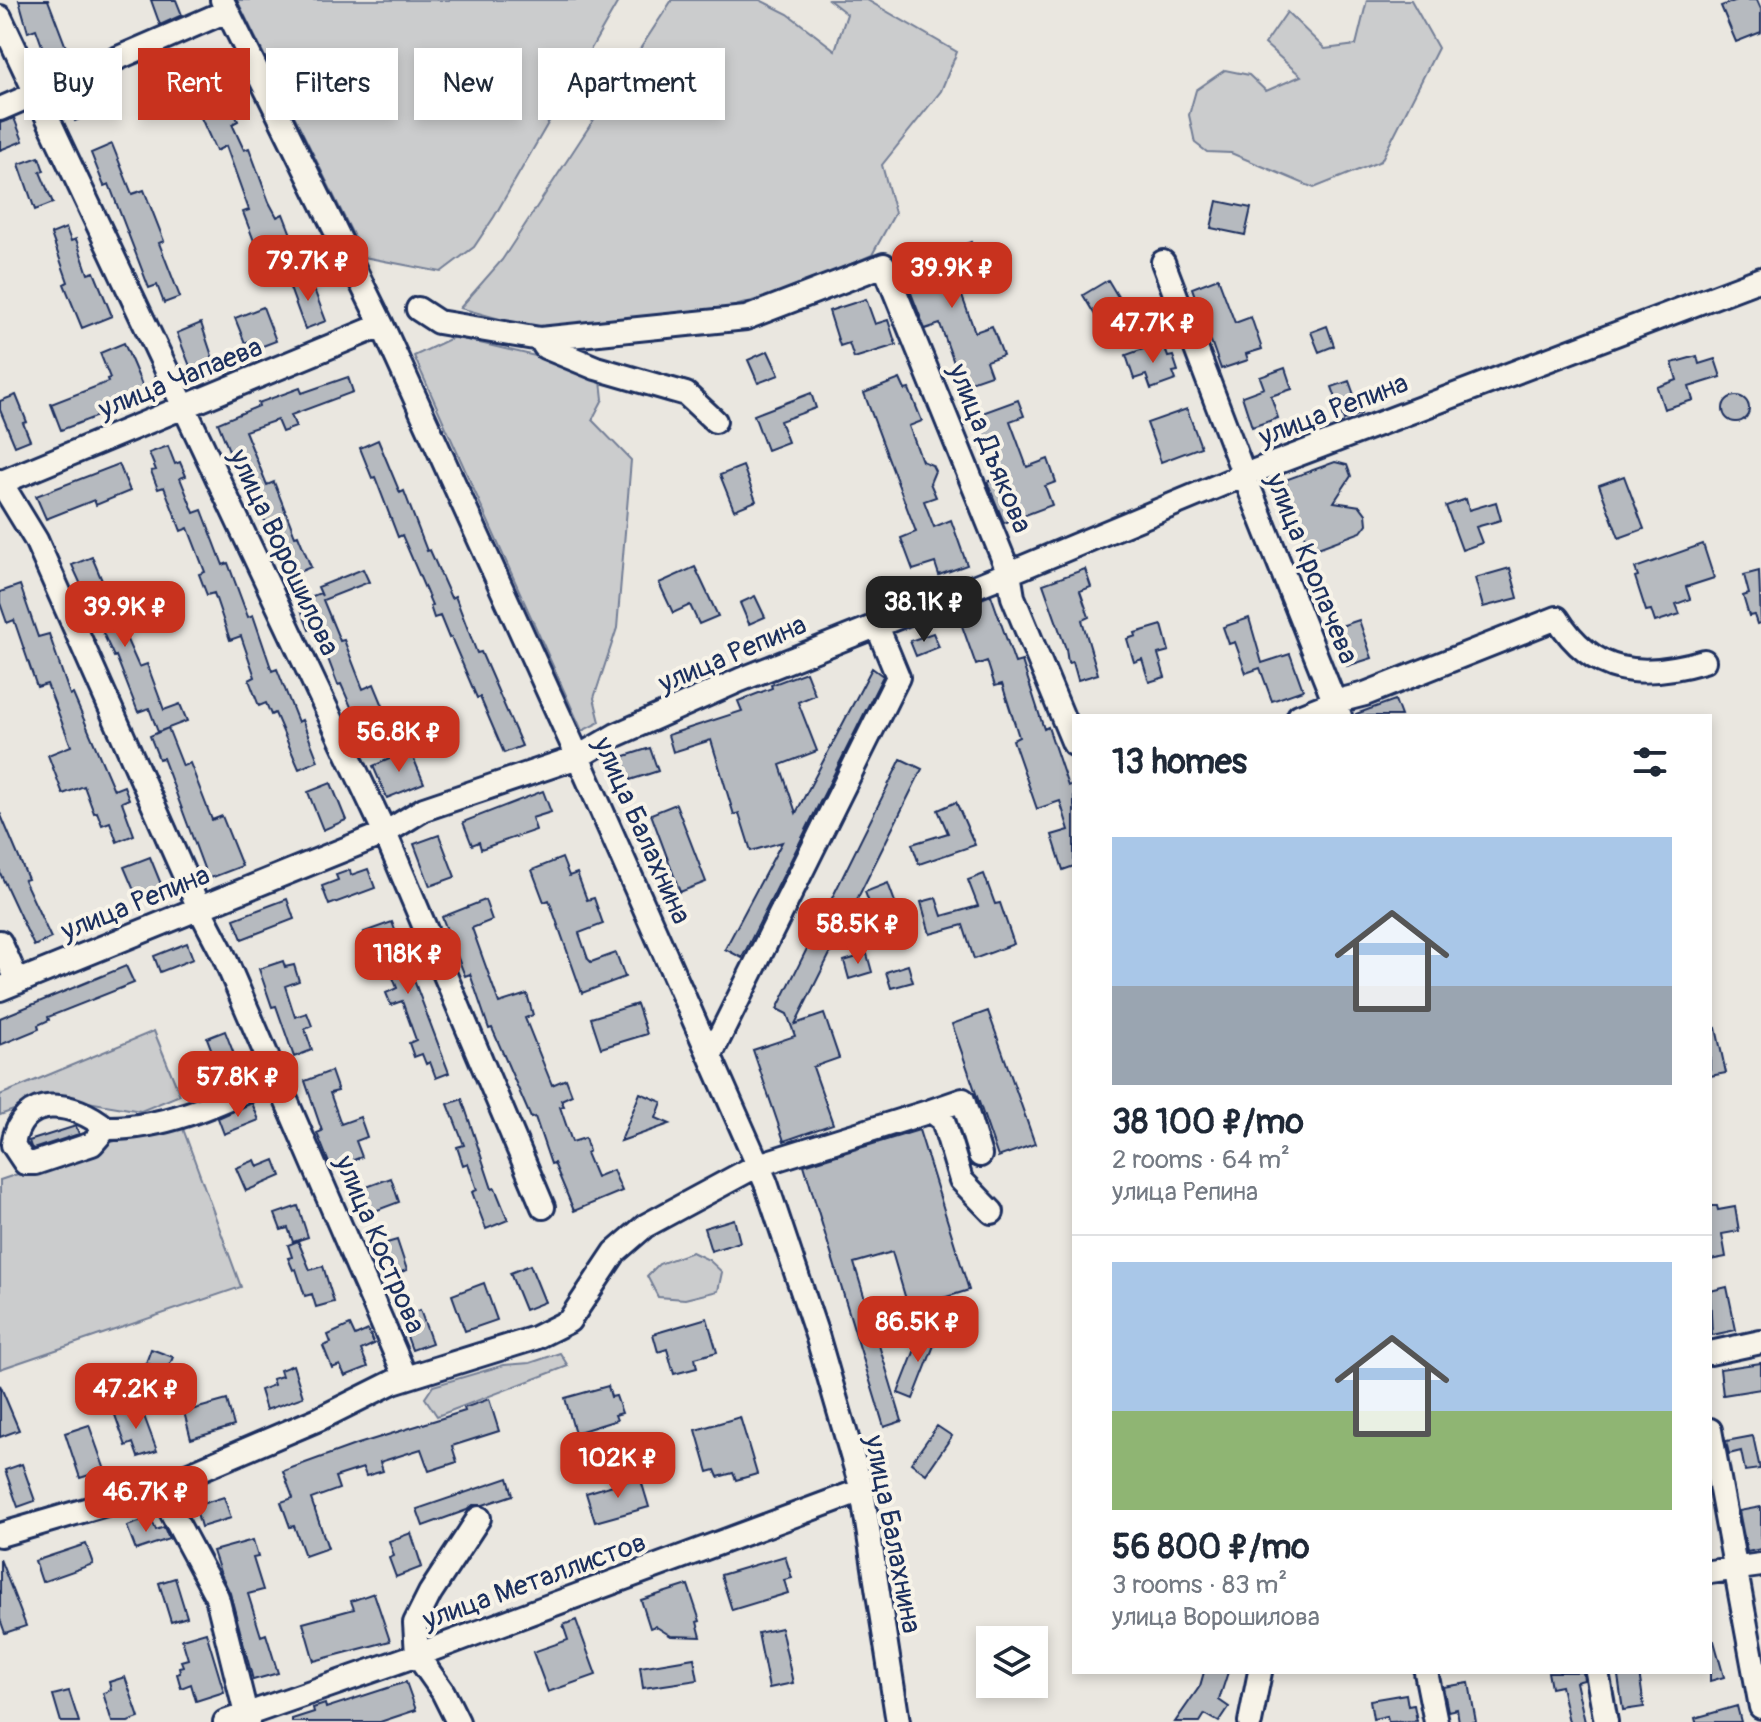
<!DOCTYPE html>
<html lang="en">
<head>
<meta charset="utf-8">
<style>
  body { margin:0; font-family:Pangolin,sans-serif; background:#f6f6f7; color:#1f2937; height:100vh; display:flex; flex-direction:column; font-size:30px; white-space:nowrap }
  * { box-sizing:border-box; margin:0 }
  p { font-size:26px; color:#747a83 }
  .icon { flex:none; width:44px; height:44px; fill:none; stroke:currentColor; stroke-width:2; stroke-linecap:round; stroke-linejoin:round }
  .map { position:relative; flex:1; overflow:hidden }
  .drawer { position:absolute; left:1072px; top:714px; width:640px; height:960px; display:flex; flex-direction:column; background:#fff; border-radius:0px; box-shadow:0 4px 12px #0003 }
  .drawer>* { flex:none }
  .top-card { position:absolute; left:24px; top:48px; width:760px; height:72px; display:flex; gap:16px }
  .fabs { position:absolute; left:976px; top:1626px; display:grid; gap:16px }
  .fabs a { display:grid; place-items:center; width:72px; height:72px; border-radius:0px; background:#fff; box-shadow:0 4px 12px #0003; font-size:40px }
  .price { position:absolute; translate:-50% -68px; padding:0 18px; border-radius:16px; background:#c8321e; color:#fff; font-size:26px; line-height:52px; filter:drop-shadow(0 2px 4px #0008) }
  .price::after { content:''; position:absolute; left:50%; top:48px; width:24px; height:18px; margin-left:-12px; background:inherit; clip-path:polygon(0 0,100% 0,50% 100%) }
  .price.selected { background:#222; color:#fff }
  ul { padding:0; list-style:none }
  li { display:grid; align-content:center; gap:16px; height:424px; padding:0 40px }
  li+li { border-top:2px solid #e0e1e3 }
  li span { display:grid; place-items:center; height:248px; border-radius:0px; color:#555 }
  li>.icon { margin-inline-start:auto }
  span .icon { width:144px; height:144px; fill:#fffc; stroke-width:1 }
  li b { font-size:34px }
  h2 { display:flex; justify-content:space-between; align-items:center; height:96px; padding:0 40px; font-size:34px }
  .pill { padding:0 28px; border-radius:0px; background:#fff; box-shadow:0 4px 12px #0003; font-size:28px; line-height:72px }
  .pill.selected { background:#c8321e; color:#fff }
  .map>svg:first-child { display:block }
</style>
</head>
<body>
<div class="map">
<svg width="1761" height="1722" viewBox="0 0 1761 1722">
  <rect width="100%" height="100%" fill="#eae7e0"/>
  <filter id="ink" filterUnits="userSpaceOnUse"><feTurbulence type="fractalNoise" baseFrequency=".0125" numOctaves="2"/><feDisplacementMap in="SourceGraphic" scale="16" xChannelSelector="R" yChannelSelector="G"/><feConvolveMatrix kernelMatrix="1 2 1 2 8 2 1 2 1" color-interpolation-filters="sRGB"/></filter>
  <g filter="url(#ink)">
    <!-- green -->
    <path fill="#cbcccd" stroke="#737e96" stroke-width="2" d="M237,0H619L494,217L474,247L441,272L364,257Z
      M672,0H760L788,14L835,50L847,14L829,0H867L957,52L941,91L882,165L895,213L872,255L795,288L712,313L532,328L460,308L502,260Z
      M1367,0H1411L1438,48L1381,161L1314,188L1231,153L1207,152L1195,143L1189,115L1196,90L1225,70L1249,75L1266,91L1301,76L1265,44L1287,12L1325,49L1356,45Z
      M454,337L561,362L601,381L603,399L592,420L631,460L617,628L594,698L600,722L582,731L414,356Z
      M154,1031L180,1095L141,1111L52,1096L0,1115V1095Z
      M182,1126L241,1287L0,1369V1180L118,1140Z
      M692,1252L709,1260L722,1272L718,1291L685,1299L658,1297L647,1276L659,1264Z
      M560,1353L568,1366L437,1416L425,1398L433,1386L504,1365L530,1363Z"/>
    <!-- building -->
    <path fill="#b6babf" stroke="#1b2f5e" stroke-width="2" d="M19,0H48L72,63L51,71L36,29L28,32Z
      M151,0H176L182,15L160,25Z
      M1737,0H1757L1761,9V32L1736,42L1721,6Z
      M182,57L189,74L168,82L161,65Z
      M106,79L116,104L75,121L65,96Z
      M227,95L238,121L232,124L244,150L249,148L269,202L277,217L283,214L292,237L285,239L288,247L268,255L261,238L254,241L243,212L249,210L226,146L216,151L197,109Z
      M14,118L23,141L0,150V123Z
      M112,144L132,194L144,190L164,241L159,243L180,297L164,303L157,285L149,288L109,184L104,186L91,153Z
      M39,157L44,171L40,172L53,203L35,210L19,164Z
      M1217,201L1251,208L1245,235L1211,228Z
      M66,228L71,241L76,239L88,274L94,272L112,316L82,328L64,284L68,282L51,234Z
      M971,242L977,260L963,265L969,280L958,285L975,332L992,326L1003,355L986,361L991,375L962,385L940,324L925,329L901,267Z
      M309,276L326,321L305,329L290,288L297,285L296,282Z
      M1218,278L1235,323L1251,317L1262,349L1246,354L1248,360L1221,369L1192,288Z
      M1108,280L1133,322L1108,337L1083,295Z
      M866,299L875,324L888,320L896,345L854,358L849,343L840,346L829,311Z
      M263,307L276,341L255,349L251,340L245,343L235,318Z
      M201,323L215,365L193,374L177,333Z
      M1327,326L1334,346L1319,352L1311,332Z
      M1163,342L1168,357L1173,356L1178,371L1173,372L1176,380L1151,389L1146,375L1134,379L1126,355Z
      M124,343L145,392L102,411L103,414L61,430L51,404L108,382L107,379L110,378L100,353Z
      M768,351L779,375L758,383L748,360Z
      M1697,356L1699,364L1715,359L1721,377L1689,387L1693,400L1664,409L1657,387L1677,380L1672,363Z
      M1285,368L1292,389L1271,396L1278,418L1252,427L1242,396L1264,388L1260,377Z
      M348,377L353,392L291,415L296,427L282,432L277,420L245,431L267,485L274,482L295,536L298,535L311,567L287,577L244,468L240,470L237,462L234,463L218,423L259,406L258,403L300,388L302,393Z
      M900,379L905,390L909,389L922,421L909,426L922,461L932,465L935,471L930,483L936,497L924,501L934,527L951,520L967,565L939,575L935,563L913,570L901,538L916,532L864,393Z
      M1349,381L1361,414L1344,420L1332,387Z
      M811,393L816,408L780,421L788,442L767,450L754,415Z
      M16,395L27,422L23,423L30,440L15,446L0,410V401Z
      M1723 409a13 13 0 1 1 26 0a13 13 0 1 1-26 0Z
      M1018,400L1024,416L1010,421L1027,467L1048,459L1056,482L1045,486L1052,505L1004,523L987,482L997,479L974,416Z
      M1187,409L1201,447L1161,462L1147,423Z
      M378,440L400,493L404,491L427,551L430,550L451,598L455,596L477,653L481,652L522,746L504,753L480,697L477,698L451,637L449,638L440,616L434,618L430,606L432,605L402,535L398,537L375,477L372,478L360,448Z
      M168,446L175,464L180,462L186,476L180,478L194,513L202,510L223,565L228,563L248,617L253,615L272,671L277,669L298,722L302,720L318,761L299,769L275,713L271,715L266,703L259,706L249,680L255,677L241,636L230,640L214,593L207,595L199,574L205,572L188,528L181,531L164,487L158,489L151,471L156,470L149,453Z
      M1335,462L1347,465L1351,476L1334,502L1360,506L1366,514L1367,524L1361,532L1310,551L1285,480Z
      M119,464L130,491L96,505L94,500L46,519L36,496Z
      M743,466L756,501L734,510L720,475Z
      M1624,476L1644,529L1619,538L1599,485Z
      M1466,499L1469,510L1496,502L1501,520L1476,527L1482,543L1462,550L1446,506Z
      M1703,544L1714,578L1686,587L1690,599L1676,604L1680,614L1655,622L1651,610L1646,611L1635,577L1638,576L1635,568Z
      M92,557L117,616L124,614L130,628L123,631L139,667L147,664L164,710L180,704L187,721L158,732L149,708L138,712L116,656L114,657L72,565Z
      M695,567L718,616L699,624L690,605L673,613L659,583Z
      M1510,568L1518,598L1483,607L1475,578Z
      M363,569L369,582L323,600L340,641L344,640L363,689L374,684L386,713L377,717L384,734L362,743L351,717L355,716L341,684L338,685L316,627L309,630L298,602L320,593L322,596L318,587Z
      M1085,569L1091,587L1080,591L1089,617L1082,620L1098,674L1078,680L1073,662L1068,663L1066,649L1043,584Z
      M1759,571L1761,623L1757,624L1754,615L1749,616L1743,596L1749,594L1744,575Z
      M20,585L38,637L49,634L70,695L73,694L114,790L124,786L129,799L122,802L134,835L117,842L110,822L102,825L97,812L94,813L84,786L63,794L48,755L71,746L47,684L37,687L14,620L7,623L0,603V592Z
      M991,595L1015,663L1022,661L1044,729L1048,727L1068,786L1074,784V866L1063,870L1052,835L1069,830L1060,801L1037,809L1013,740L1019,737L1002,684L995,686L987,661L976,665L956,609Z
      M755,596L765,617L749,624L740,603Z
      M1249,618L1262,663L1290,654L1303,690L1272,701L1260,668L1246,673L1235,642L1229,644L1223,627Z
      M1359,620L1372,658L1347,666L1335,628Z
      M1162,625L1169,651L1158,654L1165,677L1149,682L1142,659L1134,662L1127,639L1136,636L1135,633Z
      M933,633L939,647L916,656L910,641Z
      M872,668L883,676L742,958L725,949L782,842L751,851L739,813L734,815L711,740L673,752L668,735L742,711L738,701L772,688L771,685L806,672L815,695L798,702L817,751L780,765L796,813Z
      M1395,700L1401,716H1356V714Z
      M168,728L183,766L190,763L212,820L222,816L242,866L208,879L163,758L159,759L150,736Z
      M650,748L658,771L630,780L622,757Z
      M410,750L424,783L387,798L373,766Z
      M901,759L922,769L795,1024L824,1014L839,1058L813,1067L833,1124L784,1141L753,1050L795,1036L787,1014L777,1009Z
      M331,783L346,820L323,830L308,792Z
      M543,791L551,812L532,818L536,830L481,849L479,842L472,845L463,822Z
      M956,802L975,845L919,864L912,844L948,833L938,810Z
      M676,804L706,882L680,892L651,814Z
      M0,813L28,879L24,880L51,938L34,946L0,873Z
      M439,835L455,877L430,886L414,844Z
      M150,857L163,889L138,900L124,867Z
      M562,858L569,876L577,873L587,900L594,898L603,924L579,933L588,959L591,962L616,953L625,977L582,993L549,900L544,902L532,870Z
      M368,869L375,888L329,905L322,886L338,880L336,875L350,870L351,875Z
      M984,874L995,904L1000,903L1014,944L974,959L963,925L930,934L921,902L936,898L942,916L978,906L968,880Z
      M888,883L896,905L873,913L865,892Z
      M287,899L294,919L242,939L234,919Z
      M485,900L492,920L472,928L499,1003L527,994L533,1015L525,1018L552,1085L566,1079L572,1095L561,1100L564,1106L560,1107L572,1142L585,1138L589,1151L586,1153L596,1177L613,1170L622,1191L574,1211L554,1163L551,1164L535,1117L531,1118L492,1028L489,1029L470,974L465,976L442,917Z
      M392,922L449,1073L436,1078L430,1062L426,1064L422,1054L414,1057L409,1043L416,1040L402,1001L391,1005L386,993L397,988L387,962L382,964L375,943L369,945L364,932Z
      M187,943L193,959L160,972L154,956Z
      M867,954L872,972L849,979L844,961Z
      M283,961L285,967L294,965L299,981L285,986L295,1017L307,1013L312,1026L305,1029L312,1050L294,1057L276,1006L272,1007L259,969Z
      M908,965L913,982L891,988L886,972Z
      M126,966L134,983L48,1017L49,1020L38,1025L39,1029L0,1045V1018Z
      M637,1004L647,1034L601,1048L591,1018Z
      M988,1011L1035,1144L998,1157L952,1024Z
      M1716,1028L1726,1073L1710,1076V1029Z
      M225,1031L240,1070L222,1077L207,1038Z
      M331,1071L338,1091L330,1093L341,1124L360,1117L367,1137L356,1141L362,1157L331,1168L317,1133L322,1131L305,1081Z
      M640,1093L662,1102L656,1118L670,1124L621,1141Z
      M462,1099L492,1189L495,1188L508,1220L486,1229L472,1192L477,1190L468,1163L463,1165L457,1147L464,1145L448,1104Z
      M252,1103L259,1120L224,1134L218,1118Z
      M76,1126L79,1134L33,1149L31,1147L29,1141Z
      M919,1130L969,1290L927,1303L930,1314L912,1320L892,1252L854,1263L902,1421L884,1427L804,1165Z
      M255,1160L258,1167L275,1160L281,1176L246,1191L236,1168Z
      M391,1178L399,1202L359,1217L350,1193Z
      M298,1206L308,1237L293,1242L288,1228L281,1230L275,1214Z
      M1710,1206H1717L1718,1210L1735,1207L1739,1231L1722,1234L1726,1257L1710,1260Z
      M734,1219L740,1242L711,1251L704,1228Z
      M397,1240L407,1270L382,1278L373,1247Z
      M298,1241L310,1270L323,1266L334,1302L316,1307L312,1294L305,1296L296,1269L293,1270L288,1258L292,1257L288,1245Z
      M530,1265L545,1302L525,1310L510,1273Z
      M484,1283L497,1320L465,1331L452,1295Z
      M1727,1287L1736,1330L1712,1335L1710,1291Z
      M420,1310L432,1343L412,1350L400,1317Z
      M707,1318L717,1352L695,1358L697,1368L674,1374L667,1349L658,1352L653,1334Z
      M350,1325L355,1336L368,1330L374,1344L361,1350L368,1367L345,1376L340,1365L332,1368L323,1346L331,1343L328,1335Z
      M923,1329L938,1335L913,1399L898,1393Z
      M151,1349L173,1357L167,1371L146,1363Z
      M1761,1363V1389L1723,1395L1720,1369Z
      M293,1365L303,1397L266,1410L260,1390L274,1385L272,1379L282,1376L280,1370Z
      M0,1385L19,1430L0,1437Z
      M608,1386L611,1397L616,1396L622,1413L615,1415L617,1420L575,1433L565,1398Z
      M489,1399L499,1431L452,1446L457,1462L429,1471L421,1449L380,1462L383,1471L366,1476L363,1468L335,1477L339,1489L311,1499L328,1548L305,1556L294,1526L290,1527L281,1502L293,1498L283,1471L355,1445L465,1411L464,1408Z
      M227,1400L234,1426L191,1439L184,1412Z
      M140,1405L157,1451L138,1457L133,1443L126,1446L115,1415Z
      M740,1417L757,1474L736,1480L733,1473L718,1477L715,1470L708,1472L696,1430Z
      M89,1425L105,1470L80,1478L65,1433Z
      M937,1426L952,1436L926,1474L911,1463Z
      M1753,1436L1760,1469L1745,1471L1741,1451L1729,1454L1726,1441Z
      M22,1464L35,1501L18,1507L5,1470Z
      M640,1477L649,1507L595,1522L586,1493Z
      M508,1478L513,1495L483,1505H473L467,1510L423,1526L417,1509Z
      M224,1497L231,1518L201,1527L195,1506Z
      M1761,1507V1549L1747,1552L1739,1511Z
      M151,1518L156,1530L164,1527L169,1539L136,1550L127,1526Z
      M411,1533L422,1567L396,1577L389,1558L394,1556L389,1541Z
      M253,1540L258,1557L253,1558L263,1590L248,1594L261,1636L266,1634L278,1673L253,1680L230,1593L220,1572L213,1551Z
      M86,1544L93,1564L42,1582L35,1561Z
      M785,1556L792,1578L784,1580L788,1593L732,1610L721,1575Z
      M0,1559L26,1626L5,1633L0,1619Z
      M175,1578L187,1617L171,1622L159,1583Z
      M688,1585L700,1621L697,1622L701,1637L671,1636L655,1626L650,1628L641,1600Z
      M374,1593L390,1641L314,1661L303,1623L354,1609L351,1601Z
      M576,1620L596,1675L548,1692L533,1652L568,1640L563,1625Z
      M781,1628L793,1683L769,1688L758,1633Z
      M206,1632L224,1692L196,1701L191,1684L181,1688L177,1674L180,1673L179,1667L183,1666L181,1661L188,1659L182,1639Z
      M1710,1641H1714L1724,1677L1710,1681Z
      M694,1658L698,1680L643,1688L640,1667Z
      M1204,1672H1228L1219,1700L1229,1707L1219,1722L1205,1714L1200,1722H1175L1200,1686Z
      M1548,1672H1583L1584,1680L1576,1682L1585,1722H1569L1561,1686L1551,1688Z
      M1639,1672L1644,1707L1623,1710L1618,1676Z
      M125,1677L139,1718L128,1722H112L103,1693L111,1690L109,1682Z
      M406,1682L416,1710L380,1722H292V1719L314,1712L313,1708L325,1704L326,1708Z
      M1469,1683L1476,1722H1459L1457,1709L1448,1711L1443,1687Z
      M69,1691L79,1722H61L53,1695Z
      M1406,1694L1408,1706L1414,1705L1417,1721L1388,1722L1387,1716L1373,1719L1370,1700Z
      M1737,1706L1741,1722H1696L1695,1718Z"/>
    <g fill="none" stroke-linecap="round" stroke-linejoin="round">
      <defs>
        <path id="minor" d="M222,0L382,325L578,757L766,1183L817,1335L862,1490L898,1722
          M0,17L385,833L543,1207
          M0,109L227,11
          M1163,262L1244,475L1340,716
          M418,309L438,322L540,339L746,318L884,265L1009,573L1013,597L1074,744
          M540,339L545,347L596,368L686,394L715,421
          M0,481L36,540L199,908L223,954L406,1378
          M0,483L382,325
          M1299,716L1334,702L1365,694L1557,618C1593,676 1642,679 1704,661
          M0,942L18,982
          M0,989L385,833L424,809L578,757L616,735L740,680L1009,573L1244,475L1761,279
          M710,1056L898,677L877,626
          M931,1111L963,1100L980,1155
          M106,1128C74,1101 21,1092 13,1145L25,1163H35L92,1144L106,1128C167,1129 223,1101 276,1077
          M1710,1353L1761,1342
          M1710,1430L1761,1707
          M158,1487L217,1597L248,1722
          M0,1535L147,1492L321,1418L393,1382L535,1338L569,1321L615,1252L645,1226L758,1165L931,1111L943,1120L961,1180L992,1212
          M1710,1572L1761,1565
          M1426,1672L1436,1722
          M1597,1672L1606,1722
          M225,1722L417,1655L862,1490
          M458,1722L443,1692L417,1655L415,1623L430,1593L479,1518
          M1250,1722L1260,1672"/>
      </defs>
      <!-- minor casing -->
      <use href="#minor" stroke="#1b2f5e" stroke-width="28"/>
      <!-- minor -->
      <use href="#minor" stroke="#f7f3e8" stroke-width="22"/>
    </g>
  </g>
  <g text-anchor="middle" stroke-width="8" stroke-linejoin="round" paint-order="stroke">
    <!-- street labels -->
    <g font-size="28" fill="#1b2f5e" stroke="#f7f3e8">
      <text transform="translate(180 377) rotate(-22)" y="10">улица Чапаева</text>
      <text transform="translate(1333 409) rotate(-21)" y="10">улица Репина</text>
      <text transform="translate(991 448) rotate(68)" y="10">улица Дъякова</text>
      <text transform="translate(285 552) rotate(65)" y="10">улица Ворошилова</text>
      <text transform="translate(1313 568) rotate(68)" y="10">улица Кропачева</text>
      <text transform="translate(732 653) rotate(-23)" y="10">улица Репина</text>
      <text transform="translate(643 830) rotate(66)" y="10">улица Балахнина</text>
      <text transform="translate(135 902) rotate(-22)" y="10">улица Репина</text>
      <text transform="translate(381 1244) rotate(67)" y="10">улица Кострова</text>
      <text transform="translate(894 1534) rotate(79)" y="10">улица Балахнина</text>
      <text transform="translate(534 1580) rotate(-20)" y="10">улица Металлистов</text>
    </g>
  </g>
</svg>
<div class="fabs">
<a><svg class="icon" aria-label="layers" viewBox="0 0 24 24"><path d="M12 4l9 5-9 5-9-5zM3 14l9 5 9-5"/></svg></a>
</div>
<b class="price" style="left:308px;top:303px">79.7K ₽</b>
<b class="price" style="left:952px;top:310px">39.9K ₽</b>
<b class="price" style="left:1153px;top:365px">47.7K ₽</b>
<b class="price selected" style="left:924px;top:644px">38.1K ₽</b>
<b class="price" style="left:125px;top:649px">39.9K ₽</b>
<b class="price" style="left:399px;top:774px">56.8K ₽</b>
<b class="price" style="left:858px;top:966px">58.5K ₽</b>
<b class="price" style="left:408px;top:996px">118K ₽</b>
<b class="price" style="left:238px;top:1119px">57.8K ₽</b>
<b class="price" style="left:918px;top:1364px">86.5K ₽</b>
<b class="price" style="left:136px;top:1431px">47.2K ₽</b>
<b class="price" style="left:618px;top:1500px">102K ₽</b>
<b class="price" style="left:146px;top:1534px">46.7K ₽</b>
<div class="top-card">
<a class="pill">Buy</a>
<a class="pill selected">Rent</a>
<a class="pill">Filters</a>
<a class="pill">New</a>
<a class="pill">Apartment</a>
</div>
<section class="drawer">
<h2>13 homes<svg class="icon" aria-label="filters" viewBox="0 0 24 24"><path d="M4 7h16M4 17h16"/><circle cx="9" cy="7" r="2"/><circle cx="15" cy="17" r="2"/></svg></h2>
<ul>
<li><span style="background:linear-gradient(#a9c7e8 60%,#9aa5b1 0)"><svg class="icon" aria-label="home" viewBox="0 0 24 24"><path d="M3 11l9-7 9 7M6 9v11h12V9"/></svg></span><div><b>38 100 ₽/mo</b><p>2 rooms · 64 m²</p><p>улица Репина</p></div></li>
<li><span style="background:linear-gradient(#a9c7e8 60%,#8fb573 0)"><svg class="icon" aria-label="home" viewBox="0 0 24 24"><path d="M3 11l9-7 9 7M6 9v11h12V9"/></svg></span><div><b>56 800 ₽/mo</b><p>3 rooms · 83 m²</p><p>улица Ворошилова</p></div></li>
</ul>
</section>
</div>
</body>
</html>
